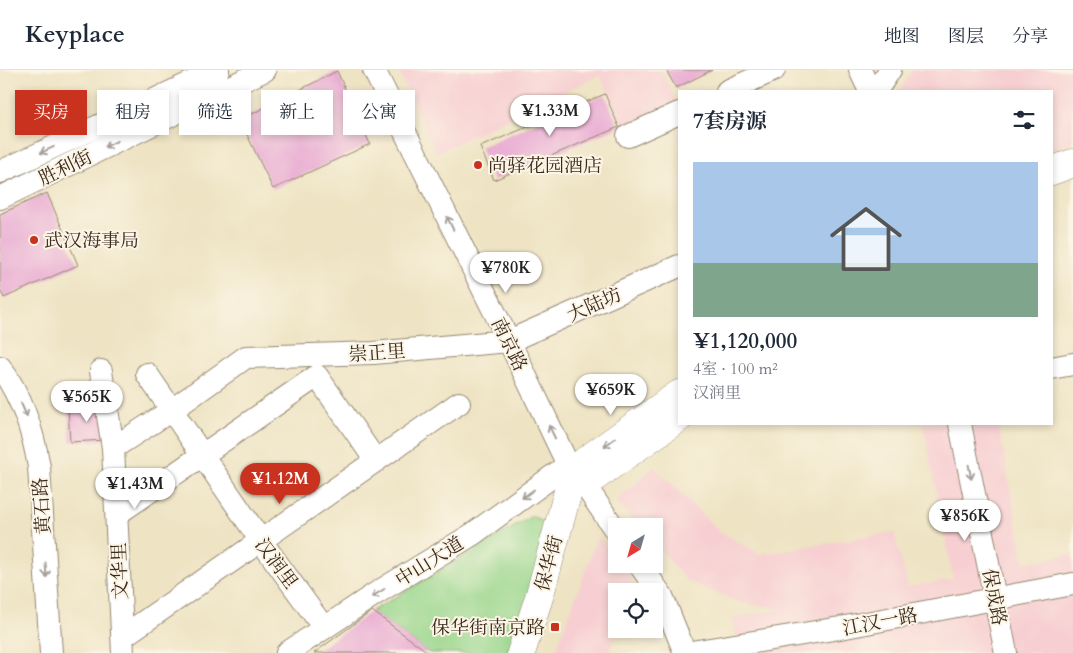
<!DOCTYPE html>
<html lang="zh">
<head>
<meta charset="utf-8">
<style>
  body { margin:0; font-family:Cardo,"Noto Serif SC",serif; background:#f6f6f7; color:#1f2937; height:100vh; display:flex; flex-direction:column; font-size:19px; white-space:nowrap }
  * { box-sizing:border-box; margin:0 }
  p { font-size:16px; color:#747a83 }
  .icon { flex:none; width:28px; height:28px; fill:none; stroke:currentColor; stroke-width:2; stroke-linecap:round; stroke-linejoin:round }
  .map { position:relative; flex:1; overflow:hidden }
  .panel { position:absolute; left:678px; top:20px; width:375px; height:335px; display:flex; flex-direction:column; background:#fff; border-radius:0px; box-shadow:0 2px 8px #0003 }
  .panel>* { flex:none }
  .hud { position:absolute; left:15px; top:20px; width:475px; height:45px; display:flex; gap:10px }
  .needle { width:32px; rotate:217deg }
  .buttons { position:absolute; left:608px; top:448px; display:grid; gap:10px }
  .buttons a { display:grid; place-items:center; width:55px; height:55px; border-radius:0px; background:#fff; box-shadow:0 2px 8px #0003; font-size:25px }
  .price { position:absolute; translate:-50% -42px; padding:0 11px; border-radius:18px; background:#fff; color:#222; font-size:16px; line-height:32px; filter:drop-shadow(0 1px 2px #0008) }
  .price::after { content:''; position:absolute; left:50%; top:30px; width:15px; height:11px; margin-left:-8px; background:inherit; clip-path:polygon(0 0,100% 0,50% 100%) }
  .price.selected { background:#c8321e; color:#fff }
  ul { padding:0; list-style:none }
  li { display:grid; align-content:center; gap:10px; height:265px; padding:0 15px }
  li+li { border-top:1px solid #e0e1e3 }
  li span { display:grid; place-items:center; height:155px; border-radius:0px; color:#555 }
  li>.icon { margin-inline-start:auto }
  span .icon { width:90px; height:90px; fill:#fffc; stroke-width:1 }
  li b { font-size:21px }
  h2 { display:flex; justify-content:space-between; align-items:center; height:60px; padding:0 15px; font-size:21px }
  .tag { padding:0 18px; border-radius:0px; background:#fff; box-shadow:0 2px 8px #0003; font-size:18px; line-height:45px }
  .tag.selected { background:#c8321e; color:#fff }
  header { display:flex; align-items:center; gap:30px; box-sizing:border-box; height:70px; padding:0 25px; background:#fff; border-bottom:1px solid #e0e1e3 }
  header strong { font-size:24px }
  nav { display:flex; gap:28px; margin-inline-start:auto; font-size:18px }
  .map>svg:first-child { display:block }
</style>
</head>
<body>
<header>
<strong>Keyplace</strong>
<nav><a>地图</a><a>图层</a><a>分享</a></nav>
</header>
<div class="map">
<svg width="1073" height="583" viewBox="0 0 1073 583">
  <rect width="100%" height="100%" fill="#fcf5e5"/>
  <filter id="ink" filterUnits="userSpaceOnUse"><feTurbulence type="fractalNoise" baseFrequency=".02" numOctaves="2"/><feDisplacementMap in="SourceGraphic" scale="10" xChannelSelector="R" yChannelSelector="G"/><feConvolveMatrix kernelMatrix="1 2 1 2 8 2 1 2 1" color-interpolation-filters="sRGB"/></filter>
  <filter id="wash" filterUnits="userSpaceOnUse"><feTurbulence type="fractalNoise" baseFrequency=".0096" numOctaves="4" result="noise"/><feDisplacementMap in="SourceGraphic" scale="20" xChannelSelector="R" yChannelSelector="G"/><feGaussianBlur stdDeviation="1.12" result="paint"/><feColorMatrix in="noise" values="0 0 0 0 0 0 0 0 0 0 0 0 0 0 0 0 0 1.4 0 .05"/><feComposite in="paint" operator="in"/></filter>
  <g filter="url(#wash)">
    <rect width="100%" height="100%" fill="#eee3c3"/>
    <!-- built -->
    <path fill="#f7cfd2" d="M398,0H661L679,38L628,66L600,5L436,83Z
      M913,0H1073V72L1051,80V21H899Z
      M923,354H998L1024,493L1073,484V583H741L732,548L782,539L739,532L687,511L654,473V456H639L616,431L654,397L720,462L760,484L894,462L908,517L953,509Z
      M598,466L616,490V494H619L632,511L629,521H616L617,559L609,583H555Z"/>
    <!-- green -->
    <path fill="#96d58a" stroke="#688054" d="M532,446L555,458L515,583H429L372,541Z"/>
    <g id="blocks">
      <!-- building -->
      <path fill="#e7a5d1" d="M666,0H712L676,18Z
        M337,1L370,74L273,119L240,50Z
        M605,24L619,57L494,110L480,77Z
        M47,123L78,195L4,228L0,220V144Z
        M104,334L106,370L70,372L68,337Z
        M372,541L429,583H314Z"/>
    </g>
  </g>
  <g filter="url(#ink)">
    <use href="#blocks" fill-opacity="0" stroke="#948670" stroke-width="1"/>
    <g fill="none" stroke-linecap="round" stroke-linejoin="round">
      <defs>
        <path id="minor" d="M374,0L509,271L568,395L584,414L616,461
          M860,0L870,21
          M727,21L774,0
          M876,21L890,0
          M628,66L679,43
          M0,102L218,0
          M0,128L265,0
          M0,297C22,327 33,360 39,397L51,583
          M1051,298L1073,294
          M101,301L113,378L123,583
          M147,304L261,471L324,558
          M960,354L1006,583
          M113,378L172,340L246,287L373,283L509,271L679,196
          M117,444L317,306L376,391
          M639,494L662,526L685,583
          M122,567L459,333
          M287,583L375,524L473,464L568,395
          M685,583L840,558L1073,514"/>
        <path id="major" d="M1051,101L1073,93
          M592,409L679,348
          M521,583L540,524L573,403L585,391L679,324"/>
      </defs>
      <!-- minor casing -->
      <use href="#minor" stroke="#948670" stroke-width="24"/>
      <!-- major casing -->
      <use href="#major" stroke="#948670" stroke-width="29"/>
      <!-- minor -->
      <use href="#minor" stroke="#fff" stroke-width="22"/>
      <!-- major -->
      <use href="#major" stroke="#fff" stroke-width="28"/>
    </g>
    <!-- one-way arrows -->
    <defs><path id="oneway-shaft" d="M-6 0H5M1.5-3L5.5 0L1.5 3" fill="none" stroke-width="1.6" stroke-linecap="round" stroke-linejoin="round" transform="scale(1.25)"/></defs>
    <g stroke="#a79f9a">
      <use href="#oneway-shaft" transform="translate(111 74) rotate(154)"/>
      <use href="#oneway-shaft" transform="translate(47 80) rotate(155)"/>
      <use href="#oneway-shaft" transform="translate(450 153) rotate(-116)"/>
      <use href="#oneway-shaft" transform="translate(24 340) rotate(67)"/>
      <use href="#oneway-shaft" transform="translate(552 362) rotate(-116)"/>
      <use href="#oneway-shaft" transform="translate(610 372) rotate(144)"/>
      <use href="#oneway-shaft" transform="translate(970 402) rotate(79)"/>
      <use href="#oneway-shaft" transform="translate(528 424) rotate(144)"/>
      <use href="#oneway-shaft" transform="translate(46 500) rotate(86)"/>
      <use href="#oneway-shaft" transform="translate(378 523) rotate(148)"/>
    </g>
  </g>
  <!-- markers -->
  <g fill="#c8321e" stroke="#fcf5e5" stroke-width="2">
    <circle cx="478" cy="95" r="5"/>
    <circle cx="34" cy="170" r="5"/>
    <rect x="550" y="552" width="10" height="10" rx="2.5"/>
  </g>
  <g text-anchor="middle" stroke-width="4" stroke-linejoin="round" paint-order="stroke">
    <!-- poi labels -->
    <g font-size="19" fill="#3b2a1e" stroke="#fcf5e5" text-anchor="start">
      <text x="488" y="102">尚驿花园酒店</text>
      <text x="44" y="177">武汉海事局</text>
      <text x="545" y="564" text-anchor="end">保华街南京路</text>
    </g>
    <!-- street labels -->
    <g font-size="19" fill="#3b2a1e" stroke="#fcf5e5">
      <text transform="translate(65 97) rotate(-26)" y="7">胜利街</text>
      <text transform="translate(594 234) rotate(-24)" y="7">大陆坊</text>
      <text transform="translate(510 274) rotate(64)" y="7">南京路</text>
      <text transform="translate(377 282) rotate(-4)" y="7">崇正里</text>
      <text transform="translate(41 436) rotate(-94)" y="7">黄石路</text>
      <text transform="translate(429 491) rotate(-32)" y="7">中山大道</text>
      <text transform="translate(277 493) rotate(54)" y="7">汉润里</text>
      <text transform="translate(548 493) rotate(-75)" y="7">保华街</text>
      <text transform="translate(119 501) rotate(-92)" y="7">文华里</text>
      <text transform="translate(995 527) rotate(79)" y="7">保成路</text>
      <text transform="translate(880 551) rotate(-11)" y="7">江汉一路</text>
    </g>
  </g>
</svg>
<div class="buttons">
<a><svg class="needle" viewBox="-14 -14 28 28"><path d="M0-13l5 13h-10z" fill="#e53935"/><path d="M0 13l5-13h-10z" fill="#747a83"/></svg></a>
<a><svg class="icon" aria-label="locate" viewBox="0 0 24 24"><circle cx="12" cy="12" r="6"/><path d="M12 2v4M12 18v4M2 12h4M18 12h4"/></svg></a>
</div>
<b class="price" style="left:550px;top:67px">¥1.33M</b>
<b class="price" style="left:506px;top:224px">¥780K</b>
<b class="price" style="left:611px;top:346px">¥659K</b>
<b class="price" style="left:87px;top:353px">¥565K</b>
<b class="price selected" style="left:280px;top:435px">¥1.12M</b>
<b class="price" style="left:135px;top:440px">¥1.43M</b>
<b class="price" style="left:965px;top:472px">¥856K</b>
<div class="hud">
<a class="tag selected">买房</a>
<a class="tag">租房</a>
<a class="tag">筛选</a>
<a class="tag">新上</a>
<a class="tag">公寓</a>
</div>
<section class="panel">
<h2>7套房源<svg class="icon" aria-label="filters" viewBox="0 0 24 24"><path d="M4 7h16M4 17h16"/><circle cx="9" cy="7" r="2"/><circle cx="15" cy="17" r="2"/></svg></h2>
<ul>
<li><span style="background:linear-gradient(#a9c7e8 65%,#7fa58c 0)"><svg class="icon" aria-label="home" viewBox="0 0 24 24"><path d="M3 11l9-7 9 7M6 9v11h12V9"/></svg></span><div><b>¥1,120,000</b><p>4室 · 100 m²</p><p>汉润里</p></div></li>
</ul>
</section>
</div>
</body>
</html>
